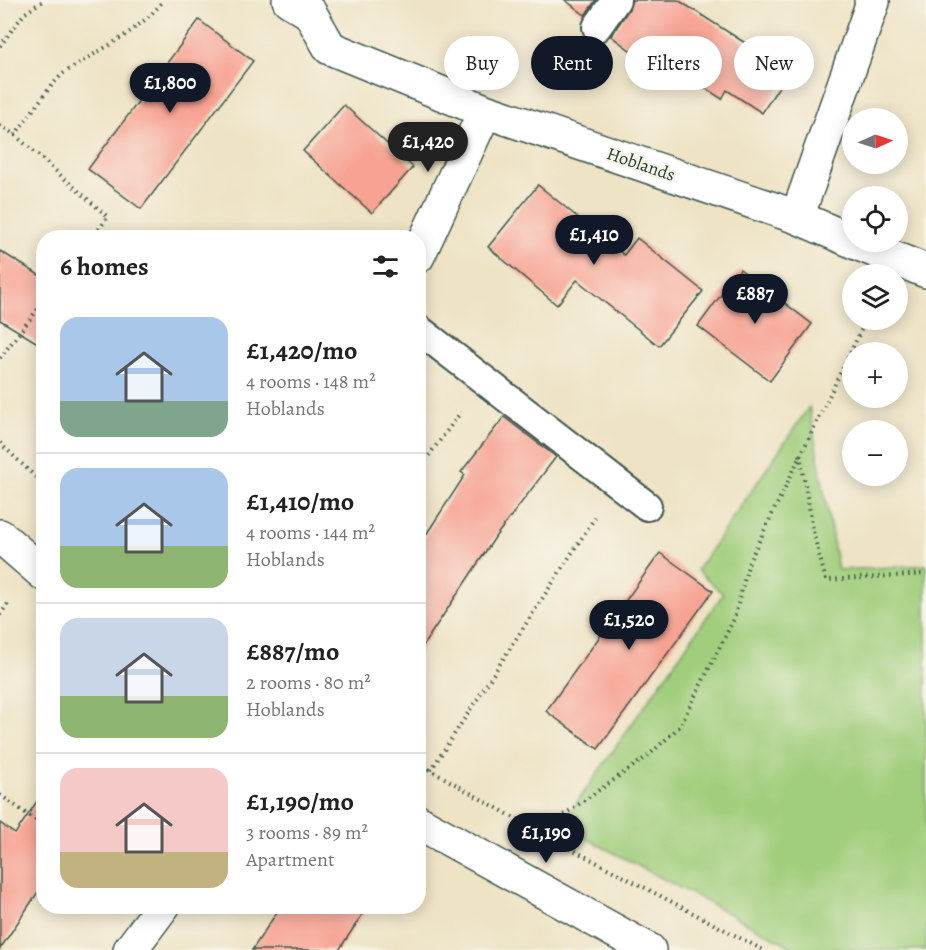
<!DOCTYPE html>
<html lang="en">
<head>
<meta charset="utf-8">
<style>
  body { margin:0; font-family:Alegreya,serif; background:#f2f2f2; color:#222; height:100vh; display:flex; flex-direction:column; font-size:22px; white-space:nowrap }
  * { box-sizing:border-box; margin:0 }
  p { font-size:20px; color:#767676 }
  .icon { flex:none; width:33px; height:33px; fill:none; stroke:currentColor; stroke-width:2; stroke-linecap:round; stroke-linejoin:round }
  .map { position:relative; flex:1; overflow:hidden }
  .drawer { position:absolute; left:36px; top:230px; width:390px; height:684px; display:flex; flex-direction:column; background:#fff; border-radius:24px; box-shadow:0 3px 15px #0003 }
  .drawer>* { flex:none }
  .guide { position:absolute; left:444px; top:36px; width:392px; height:54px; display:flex; gap:12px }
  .needle { width:39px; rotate:87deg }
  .buttons { position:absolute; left:842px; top:108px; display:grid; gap:12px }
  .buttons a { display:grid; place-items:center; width:66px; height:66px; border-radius:50%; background:#fff; box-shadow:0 3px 15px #0003; font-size:30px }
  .price { position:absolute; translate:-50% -51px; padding:0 14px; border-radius:21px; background:#111827; color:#fff; font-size:20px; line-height:39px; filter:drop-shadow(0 2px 3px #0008) }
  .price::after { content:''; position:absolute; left:50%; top:36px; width:18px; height:14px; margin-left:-9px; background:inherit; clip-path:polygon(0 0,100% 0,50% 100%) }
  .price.active { background:#222; color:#fff }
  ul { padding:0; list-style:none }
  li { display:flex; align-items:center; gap:18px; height:150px; padding:0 24px }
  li+li { border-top:2px solid #e0e0e0 }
  li span { display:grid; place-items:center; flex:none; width:168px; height:120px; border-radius:18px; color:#555 }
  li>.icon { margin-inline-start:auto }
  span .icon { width:72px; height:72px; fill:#fffc; stroke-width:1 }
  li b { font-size:26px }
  h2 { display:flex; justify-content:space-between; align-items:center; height:72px; padding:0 24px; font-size:26px }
  .tag { padding:0 21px; border-radius:27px; background:#fff; box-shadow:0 3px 15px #0003; font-size:21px; line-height:54px }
  .tag.active { background:#111827; color:#fff }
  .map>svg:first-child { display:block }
</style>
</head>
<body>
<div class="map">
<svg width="926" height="950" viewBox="0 0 926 950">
  <rect width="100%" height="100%" fill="#f7f3e8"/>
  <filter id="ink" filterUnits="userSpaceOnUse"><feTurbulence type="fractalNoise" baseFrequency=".0167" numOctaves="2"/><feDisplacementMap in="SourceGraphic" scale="12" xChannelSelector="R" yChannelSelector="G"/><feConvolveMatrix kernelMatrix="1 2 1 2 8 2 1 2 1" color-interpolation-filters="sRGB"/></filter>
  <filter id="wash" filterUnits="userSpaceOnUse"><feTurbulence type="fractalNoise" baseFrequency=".008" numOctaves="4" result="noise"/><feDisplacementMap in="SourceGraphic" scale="24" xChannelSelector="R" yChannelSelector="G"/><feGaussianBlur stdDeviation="1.35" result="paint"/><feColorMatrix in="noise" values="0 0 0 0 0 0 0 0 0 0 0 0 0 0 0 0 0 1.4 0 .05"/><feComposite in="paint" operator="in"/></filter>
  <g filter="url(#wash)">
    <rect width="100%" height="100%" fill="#eee3c5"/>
    <!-- green -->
    <path fill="#a1ce7b" stroke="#608658" stroke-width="1.5" d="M809,407L838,570L926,565V950H798L561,825L723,594L697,570Z"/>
    <g id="blocks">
      <!-- building -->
      <path fill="#f7a292" d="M565,0H596L585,15Z
        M632,0H678L789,71L762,113L727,90L722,99L648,51L642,59L611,36L629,9Z
        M199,20L253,61L141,209L88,169Z
        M344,105L413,167L372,213L303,151Z
        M538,185L624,255L637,238L703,291L659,346L577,280L557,305L488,247Z
        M0,251L44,278V347L0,320Z
        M740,269L812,324L770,381L698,326Z
        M504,417L556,457L496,536L418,653V547L465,475L461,472Z
        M660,553L713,591L598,749L546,711Z
        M44,791V883L0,949V823L15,834Z
        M281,906H368L339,950H252Z"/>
    </g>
  </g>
  <g filter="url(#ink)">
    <use href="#blocks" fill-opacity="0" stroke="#3e564a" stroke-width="1.5"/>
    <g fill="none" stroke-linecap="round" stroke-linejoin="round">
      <defs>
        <path id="lane" d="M597,27L616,0
          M418,329L647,506"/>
        <path id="street" d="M289,0L310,13L330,48L485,111L797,217L852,241
          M797,217L873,2L871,0
          M854,242L926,271
          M418,256L485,111
          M130,950L163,906"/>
        <path id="secondary" d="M0,536L44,574
          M418,822L649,950"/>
      </defs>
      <!-- lane casing -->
      <use href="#lane" stroke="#3e564a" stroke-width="32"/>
      <!-- street casing -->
      <use href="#street" stroke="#3e564a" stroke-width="36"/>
      <!-- secondary casing -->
      <use href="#secondary" stroke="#3e564a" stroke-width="36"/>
      <!-- path -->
      <path stroke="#3e564a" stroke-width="4" stroke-dasharray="1.5 4.5" stroke-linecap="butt" d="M0,46L24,14L44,0
        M0,125L15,135C27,119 50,84 64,73C99,49 137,34 164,0
        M15,135L108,217L93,237
        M0,358L44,301
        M0,443L44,485
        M800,455L814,536L826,580L926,574
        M418,470L461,412
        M0,615L10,601
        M418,763L539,832L763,950
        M431,770L596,516
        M0,795L44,826
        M539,832L648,756L680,726L734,619L749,562L866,320"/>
      <!-- lane -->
      <use href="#lane" stroke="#fff" stroke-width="28"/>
      <!-- street -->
      <use href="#street" stroke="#fff" stroke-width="33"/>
      <!-- secondary -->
      <use href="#secondary" stroke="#fff" stroke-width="33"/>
    </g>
  </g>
  <g text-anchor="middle" stroke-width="5" stroke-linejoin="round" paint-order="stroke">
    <!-- street labels -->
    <g font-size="18" fill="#1f3d34" stroke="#f7f3e8">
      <text transform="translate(641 164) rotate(19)" y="6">Hoblands</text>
    </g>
  </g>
</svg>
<div class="buttons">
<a><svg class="needle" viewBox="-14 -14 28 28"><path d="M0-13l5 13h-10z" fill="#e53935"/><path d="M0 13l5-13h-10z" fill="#767676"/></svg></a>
<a><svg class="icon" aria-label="locate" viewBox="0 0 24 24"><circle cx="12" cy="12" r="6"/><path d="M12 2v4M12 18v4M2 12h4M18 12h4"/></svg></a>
<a><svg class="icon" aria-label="layers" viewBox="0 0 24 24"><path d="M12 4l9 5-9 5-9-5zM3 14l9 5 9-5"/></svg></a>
<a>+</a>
<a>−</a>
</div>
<b class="price" style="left:170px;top:114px">£1,800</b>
<b class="price active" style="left:428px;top:173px">£1,420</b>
<b class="price" style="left:594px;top:266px">£1,410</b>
<b class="price" style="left:755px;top:325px">£887</b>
<b class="price" style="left:629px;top:651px">£1,520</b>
<b class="price" style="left:546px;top:864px">£1,190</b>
<div class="guide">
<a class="tag">Buy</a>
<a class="tag active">Rent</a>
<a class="tag">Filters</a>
<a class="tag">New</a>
</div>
<section class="drawer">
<h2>6 homes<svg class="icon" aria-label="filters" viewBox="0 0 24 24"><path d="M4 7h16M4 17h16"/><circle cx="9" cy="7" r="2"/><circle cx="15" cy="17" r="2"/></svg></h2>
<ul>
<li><span style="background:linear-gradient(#a9c7e8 70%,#7fa58c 0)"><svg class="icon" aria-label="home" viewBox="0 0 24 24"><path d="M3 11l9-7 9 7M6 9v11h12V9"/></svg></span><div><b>£1,420/mo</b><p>4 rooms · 148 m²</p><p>Hoblands</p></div></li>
<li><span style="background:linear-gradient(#a9c7e8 65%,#8fb573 0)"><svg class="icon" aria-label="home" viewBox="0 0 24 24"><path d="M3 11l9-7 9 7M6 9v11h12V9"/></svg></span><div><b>£1,410/mo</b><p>4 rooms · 144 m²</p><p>Hoblands</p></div></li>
<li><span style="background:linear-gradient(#c9d6e8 65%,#8fb573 0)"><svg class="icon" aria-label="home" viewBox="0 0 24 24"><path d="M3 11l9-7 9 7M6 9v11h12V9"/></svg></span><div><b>£887/mo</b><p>2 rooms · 80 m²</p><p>Hoblands</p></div></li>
<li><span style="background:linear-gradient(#f6c9c9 70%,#c2b280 0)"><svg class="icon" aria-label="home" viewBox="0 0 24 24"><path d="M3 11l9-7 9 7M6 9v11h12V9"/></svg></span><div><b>£1,190/mo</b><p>3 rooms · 89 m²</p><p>Apartment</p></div></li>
</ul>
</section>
</div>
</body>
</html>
